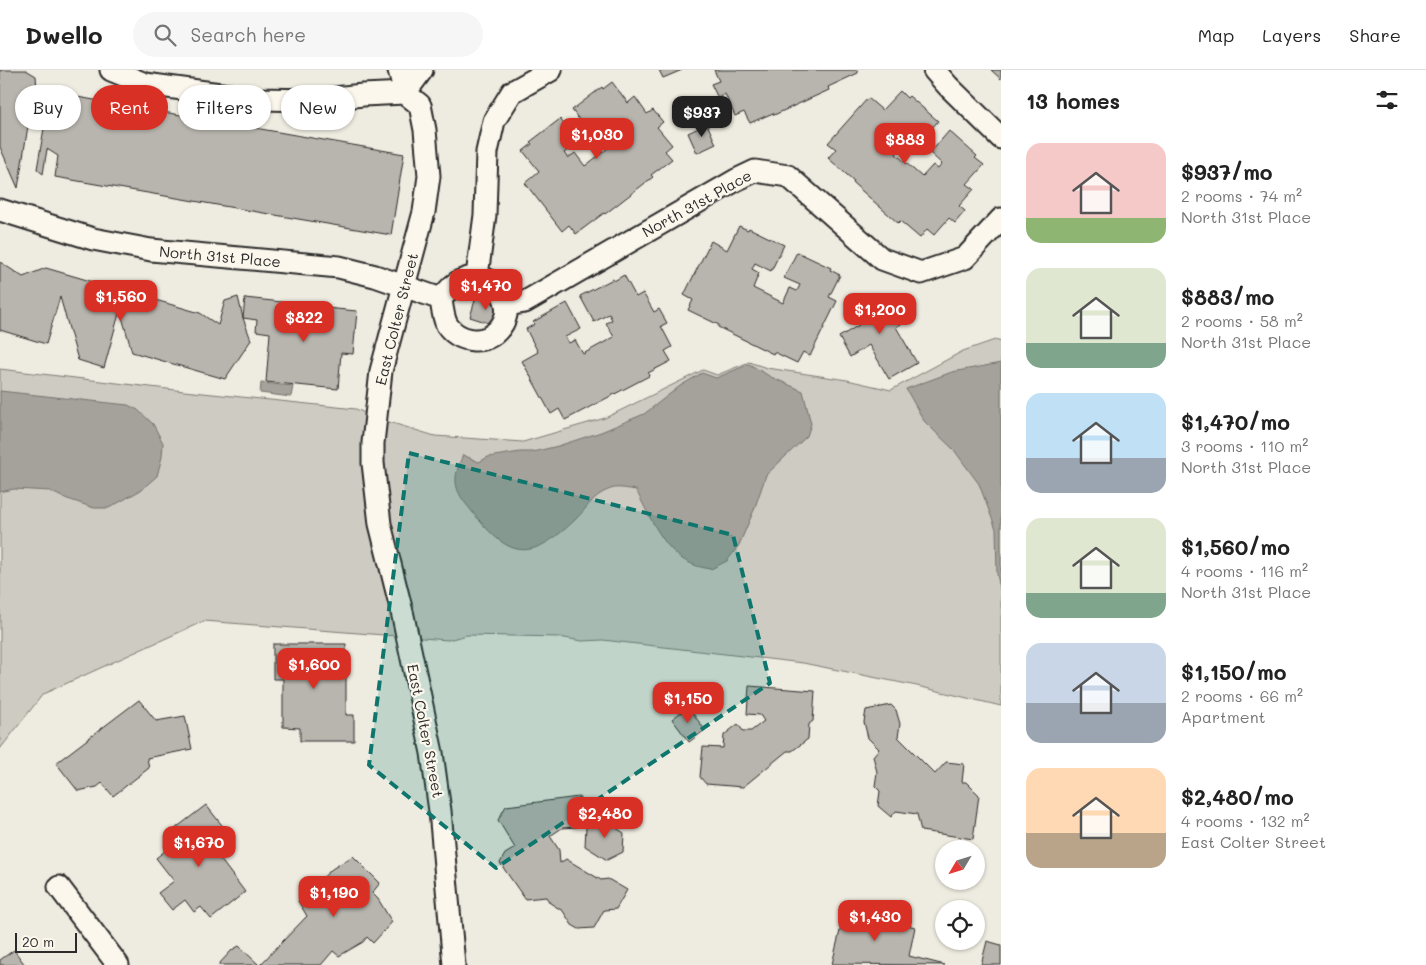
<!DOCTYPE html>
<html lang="en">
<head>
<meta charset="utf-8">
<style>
  body { margin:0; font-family:Mali,sans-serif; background:#f6f6f6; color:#222; height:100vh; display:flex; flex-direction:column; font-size:19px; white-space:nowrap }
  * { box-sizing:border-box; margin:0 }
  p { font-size:16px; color:#767676 }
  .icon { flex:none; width:28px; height:28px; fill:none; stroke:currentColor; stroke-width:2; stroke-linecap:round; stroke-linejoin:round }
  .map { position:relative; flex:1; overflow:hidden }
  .sheet { display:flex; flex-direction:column; background:#fff; width:425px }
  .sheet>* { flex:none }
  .top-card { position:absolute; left:15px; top:15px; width:475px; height:45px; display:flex; gap:10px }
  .needle { width:32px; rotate:232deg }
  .controls { position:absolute; left:935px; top:770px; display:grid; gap:10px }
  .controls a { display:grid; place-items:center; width:50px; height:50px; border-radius:50%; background:#fff; box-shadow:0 1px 4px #0004; font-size:25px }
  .scale { position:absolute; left:15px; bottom:12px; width:62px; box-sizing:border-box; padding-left:5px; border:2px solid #2b2b2b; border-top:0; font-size:14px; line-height:18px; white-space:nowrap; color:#2b2b2b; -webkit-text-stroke:4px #fbf7ec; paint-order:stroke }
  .price { position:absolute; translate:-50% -42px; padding:0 11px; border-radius:10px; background:#d93025; color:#fff; font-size:16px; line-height:32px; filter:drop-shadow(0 1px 2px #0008) }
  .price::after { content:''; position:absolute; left:50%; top:30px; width:15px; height:11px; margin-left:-8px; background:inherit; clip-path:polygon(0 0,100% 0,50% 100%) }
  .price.active { background:#222; color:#fff }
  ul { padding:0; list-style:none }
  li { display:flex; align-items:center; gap:15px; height:125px; padding:0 25px }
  li span { display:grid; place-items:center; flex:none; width:140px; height:100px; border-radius:15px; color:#555 }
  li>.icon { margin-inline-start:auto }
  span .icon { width:60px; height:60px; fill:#fffc; stroke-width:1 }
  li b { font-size:21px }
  h2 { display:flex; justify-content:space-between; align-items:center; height:60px; padding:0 25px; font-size:21px }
  .tag { padding:0 18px; border-radius:22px; background:#fff; box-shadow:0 1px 4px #0004; font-size:18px; line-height:45px }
  .tag.active { background:#d93025; color:#fff }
  header { display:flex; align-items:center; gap:30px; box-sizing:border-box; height:70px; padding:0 25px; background:#fff; border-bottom:1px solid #e0e0e0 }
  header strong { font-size:24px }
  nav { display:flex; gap:28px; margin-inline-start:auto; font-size:18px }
  .search { width:350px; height:45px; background:#f6f6f6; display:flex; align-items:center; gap:12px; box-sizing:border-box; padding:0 18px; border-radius:28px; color:#767676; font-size:19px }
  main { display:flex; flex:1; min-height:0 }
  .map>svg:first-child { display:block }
</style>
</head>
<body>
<header>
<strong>Dwello</strong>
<div class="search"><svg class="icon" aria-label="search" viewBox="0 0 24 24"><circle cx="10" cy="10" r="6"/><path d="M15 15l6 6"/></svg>Search here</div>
<nav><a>Map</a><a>Layers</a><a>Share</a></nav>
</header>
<main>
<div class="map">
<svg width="1001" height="895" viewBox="0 0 1001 895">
  <rect width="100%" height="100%" fill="#eeebe0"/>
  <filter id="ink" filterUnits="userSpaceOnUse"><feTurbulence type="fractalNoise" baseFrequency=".02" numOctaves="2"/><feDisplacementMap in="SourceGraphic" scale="10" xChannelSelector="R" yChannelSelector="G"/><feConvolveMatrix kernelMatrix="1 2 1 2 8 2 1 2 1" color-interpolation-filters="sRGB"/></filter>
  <g filter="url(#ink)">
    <!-- green -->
    <path fill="#cecbc2" stroke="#7c7b76" d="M995,270L1001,272V636L917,616L803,593L603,570L582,571L559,567L467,565L448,570L204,551L43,624L0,679V299L184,321L356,339L376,348L435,366L523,372L605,348L703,300L717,305L749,292L767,298L847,310L891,320L963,281Z"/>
    <!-- water -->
    <path fill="#a4a29a" stroke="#74726e" d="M1001,293V524L997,504L996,459L979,414L954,380L924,351L906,319L952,302Z
      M749,294L771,307L803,321L811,354L807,366L766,405L754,440L739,475L727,491L711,499C705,498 698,497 692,494C665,484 649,445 636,420C629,419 620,417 614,418C593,424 590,435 576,449C525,498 506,485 466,434C452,416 454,405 463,385L479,392L488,387L520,382H533L558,376L601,362L644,344L680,316L702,303L716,308Z
      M261,313L293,316L291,327L260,323Z
      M0,321L128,335L138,340L153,354L163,373L162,387L157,406L141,420L109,438H94L62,427L50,421L14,419L0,422Z"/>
    <!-- building -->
    <path fill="#b8b5ae" stroke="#2b2b2b" d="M0,0H26L36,6L37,20L404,84L391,165L55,107L58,86L47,79L43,104L37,99L48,35L33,25L18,118L0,77Z
      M659,0H682L663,8Z
      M714,0H857L858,3L828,17L829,20L774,45L773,43L750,53L744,42L735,46L725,24L718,28L711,14L719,11Z
      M991,0H1001V9Z
      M612,12L628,33L635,27L647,44L653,40L663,52L657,57L672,75L665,81L672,89L651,105L653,107L605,144L604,143L576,164L569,155L562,161L525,113L539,101L523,81L532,74L530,72L560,49L578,72L564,83L568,88L575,83L585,96L612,75L602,62L607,58L603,52L589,63L572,40L602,17L603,19Z
      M900,21L907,28L909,26L938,51L919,73L905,61L901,66L907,72L896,84L922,107L933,95L938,99L942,94L930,83L949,61L977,86L975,88L984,95L967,114L974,119L959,136L965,141L955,153L949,148L934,165L927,159L920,168L900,151L898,153L853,113L854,111L828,88L836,79L828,73L868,28L882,40Z
      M707,54L716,74L697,83L688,63Z
      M739,156L748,160L749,158L784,175L771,201L755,193L752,199L759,203L753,218L783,233L790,218L797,221L800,215L784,208L797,182L831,198L830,200L840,205L829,227L837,231L810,286L803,282L797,293L774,282L773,284L718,257L719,255L688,240L693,230L684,225L711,171L727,180Z
      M0,192L23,207L46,198L200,243L218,255L225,231L238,227L243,248L251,270L225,309L132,282L120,240L104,298L78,290L60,227L46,274L0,260Z
      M624,205L636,227L643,223L654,242L659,239L667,253L661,256L672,277L665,281L671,291L648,303L649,306L565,350L559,339L551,344L522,291L538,282L526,259L535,254L533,252L567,233L581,259L565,267L569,273L575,270L583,284L614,267L606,253L612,250L609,244L594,252L580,226L613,209L614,211Z
      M877,223L889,243L903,235L910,249L896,257L917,293L889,309L869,275L850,287L839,267L859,255L849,239Z
      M476,227L501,234L495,255L470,247Z
      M245,228L282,232L281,242L325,247L326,238L357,241L353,284L341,283L338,319L266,312L270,263L256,261L257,250L243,248Z
      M273,574H346V645H354V671H300V658L283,657V609H273Z
      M749,616L815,621L813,651L809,654L808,669L792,681H787L743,717L706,714L700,707L703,677L723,678L724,665L738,654L743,661H751L764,651L760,645L747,644Z
      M139,630L156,651L185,646L192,679L147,688L149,698L113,726L102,713L97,717L78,721L56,693Z
      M891,635L896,640L900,654L898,667L935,704L946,692L964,694L962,712H966L979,725L973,769L921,761L917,744L896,741L891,747L878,736L880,721L875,716L877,702L873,686L879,679L868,668L864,652L866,640Z
      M688,637L705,660L689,672L672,649Z
      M579,727L583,734L585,752L577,757L562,758L550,766L559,780L560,793L566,789L601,810L608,809L627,820L616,839L604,840L594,858L579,859L572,855L563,841L550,833L546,827L525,829L500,793L505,784L515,778L498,750L506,736Z
      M206,735L225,759L208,773L245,822L211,849L201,837L194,842L185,830L172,840L158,823L174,811L156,788L183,767L176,758Z
      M603,749L624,763L623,782L607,790L585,776L586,757Z
      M353,786L380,813L372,823L378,829L392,852L373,873L367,867L363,872L339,886L333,881L321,895H260L307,846L298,831L332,799Z
      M845,840L915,857L909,886L945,895L832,894Z
      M987,871L1001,875V895H981Z
      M239,876L259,895H218L232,880Z
      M14,880L25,895H0V890Z"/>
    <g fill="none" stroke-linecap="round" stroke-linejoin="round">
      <defs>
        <path id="minor" d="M111,0L145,14L258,29L315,30L363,25L405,23L420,35L425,60L429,106L424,142L381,301L373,373V393L380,454L403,546L432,683L440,741L454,895
          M399,0L405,23
          M934,0L948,16L1001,68
          M405,23L422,0
          M0,140L93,169L151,180L339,197L375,206L441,229
          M477,206L485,145L487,82L494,51L512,22L551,0
          M477,206C503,212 517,241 497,261C483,276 458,271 447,255C443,247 442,237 441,229C453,214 458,209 477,206Z
          M507,235L525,232L736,110L755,101L788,106L882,189L921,203L965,188L1001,149
          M59,817L118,895"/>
      </defs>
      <!-- minor casing -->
      <use href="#minor" stroke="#2b2b2b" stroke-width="25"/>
      <!-- minor -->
      <use href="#minor" stroke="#fbf7ec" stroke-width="21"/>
    </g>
  </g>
  <!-- marked area -->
  <path fill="#0f766e" fill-opacity="0.2" stroke="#0f766e" stroke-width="4" stroke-dasharray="10 6" stroke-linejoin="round" d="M409,383L733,465L770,613L496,798L369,695Z"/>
  <g text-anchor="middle" stroke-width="4.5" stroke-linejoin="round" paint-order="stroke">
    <!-- street labels -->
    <g font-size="15" fill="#2b2b2b" stroke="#fbf7ec">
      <text transform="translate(697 134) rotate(-29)" y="5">North 31st Place</text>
      <text transform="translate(220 187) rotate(5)" y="5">North 31st Place</text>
      <text transform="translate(397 249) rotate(-76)" y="5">East Colter Street</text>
      <text transform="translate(425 661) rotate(79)" y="5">East Colter Street</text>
    </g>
  </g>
</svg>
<div class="controls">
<a><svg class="needle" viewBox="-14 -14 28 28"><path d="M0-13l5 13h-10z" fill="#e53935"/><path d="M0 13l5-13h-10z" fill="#767676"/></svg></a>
<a><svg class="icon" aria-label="locate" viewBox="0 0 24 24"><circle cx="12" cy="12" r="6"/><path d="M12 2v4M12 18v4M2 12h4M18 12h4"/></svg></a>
</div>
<div class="scale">20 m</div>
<b class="price active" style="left:702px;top:68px">$937</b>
<b class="price" style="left:597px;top:90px">$1,030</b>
<b class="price" style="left:905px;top:95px">$883</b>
<b class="price" style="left:486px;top:241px">$1,470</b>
<b class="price" style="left:121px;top:252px">$1,560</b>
<b class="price" style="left:880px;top:265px">$1,200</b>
<b class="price" style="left:304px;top:273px">$822</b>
<b class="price" style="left:314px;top:620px">$1,600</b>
<b class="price" style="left:688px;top:654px">$1,150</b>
<b class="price" style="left:605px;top:769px">$2,480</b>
<b class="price" style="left:199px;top:798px">$1,670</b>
<b class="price" style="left:334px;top:848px">$1,190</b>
<b class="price" style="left:875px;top:872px">$1,430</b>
<div class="top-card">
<a class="tag">Buy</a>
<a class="tag active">Rent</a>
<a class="tag">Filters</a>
<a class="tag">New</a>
</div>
</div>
<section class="sheet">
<h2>13 homes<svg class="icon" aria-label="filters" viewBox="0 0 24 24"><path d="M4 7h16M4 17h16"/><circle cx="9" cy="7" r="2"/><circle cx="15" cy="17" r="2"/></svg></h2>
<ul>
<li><span style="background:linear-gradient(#f6c9c9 75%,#8fb573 0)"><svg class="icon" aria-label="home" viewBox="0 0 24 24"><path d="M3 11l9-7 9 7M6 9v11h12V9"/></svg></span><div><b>$937/mo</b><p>2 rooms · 74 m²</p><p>North 31st Place</p></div></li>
<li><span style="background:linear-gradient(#dfe7d0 75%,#7fa58c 0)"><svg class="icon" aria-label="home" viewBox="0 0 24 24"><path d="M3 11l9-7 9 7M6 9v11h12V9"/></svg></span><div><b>$883/mo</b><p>2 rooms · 58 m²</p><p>North 31st Place</p></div></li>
<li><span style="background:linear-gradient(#bfe0f5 65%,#9aa5b1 0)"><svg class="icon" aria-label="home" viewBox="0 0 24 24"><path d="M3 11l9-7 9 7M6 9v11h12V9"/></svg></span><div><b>$1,470/mo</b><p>3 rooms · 110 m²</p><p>North 31st Place</p></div></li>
<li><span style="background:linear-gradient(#dfe7d0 75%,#7fa58c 0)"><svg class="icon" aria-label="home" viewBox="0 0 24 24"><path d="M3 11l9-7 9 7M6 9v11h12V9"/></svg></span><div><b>$1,560/mo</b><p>4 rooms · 116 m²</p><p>North 31st Place</p></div></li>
<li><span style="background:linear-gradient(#c9d6e8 60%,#9aa5b1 0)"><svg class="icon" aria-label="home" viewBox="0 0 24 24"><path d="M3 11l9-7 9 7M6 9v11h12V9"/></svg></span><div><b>$1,150/mo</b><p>2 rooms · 66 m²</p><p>Apartment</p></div></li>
<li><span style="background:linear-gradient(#ffd9b3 65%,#b9a48a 0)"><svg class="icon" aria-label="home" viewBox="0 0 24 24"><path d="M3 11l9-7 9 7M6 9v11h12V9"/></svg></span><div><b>$2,480/mo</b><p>4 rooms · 132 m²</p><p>East Colter Street</p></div></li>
</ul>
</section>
</main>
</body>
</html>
